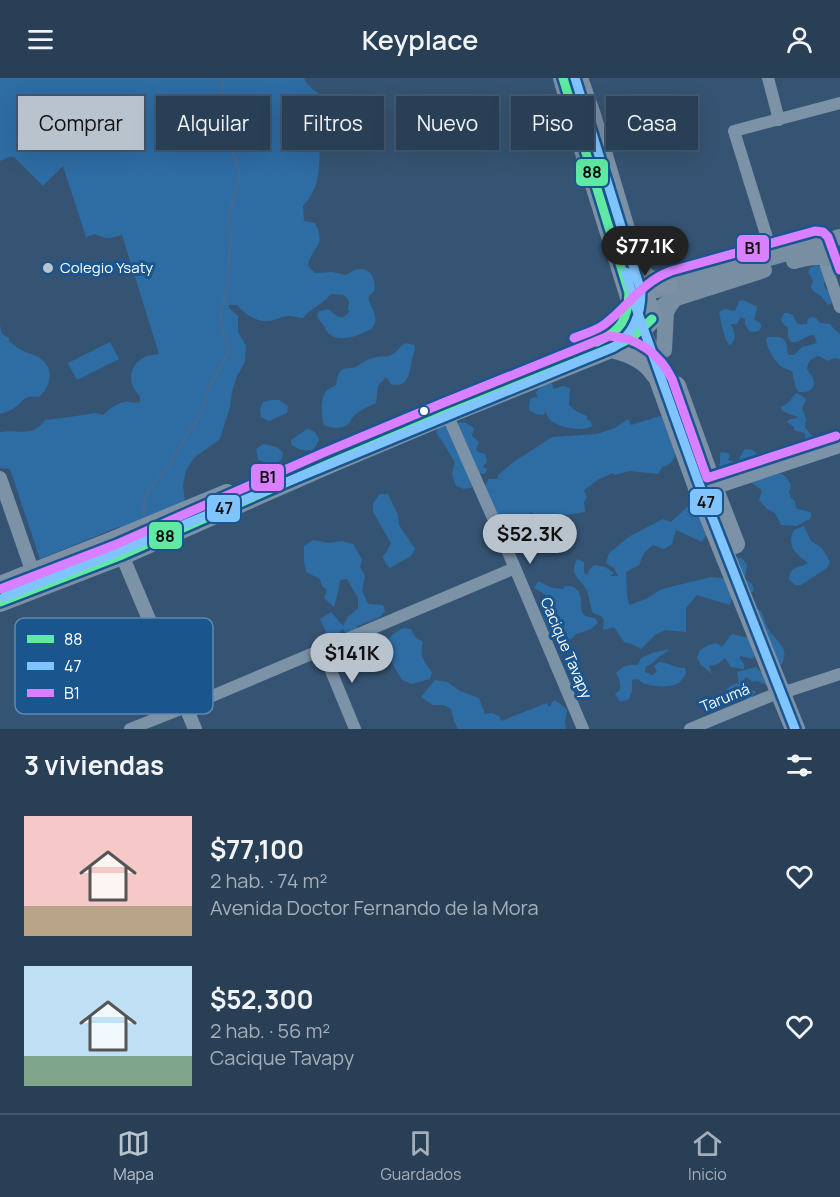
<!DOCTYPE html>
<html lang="es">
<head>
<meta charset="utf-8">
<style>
  body { margin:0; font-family:Manrope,sans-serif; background:#344a60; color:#f1f3f6; height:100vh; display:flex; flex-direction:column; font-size:22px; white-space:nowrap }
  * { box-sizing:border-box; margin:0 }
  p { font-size:20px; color:#a5afb9 }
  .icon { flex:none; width:33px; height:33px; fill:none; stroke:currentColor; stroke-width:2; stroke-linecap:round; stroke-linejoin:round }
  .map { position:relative; height:651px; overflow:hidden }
  .drawer { display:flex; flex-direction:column; background:#283f56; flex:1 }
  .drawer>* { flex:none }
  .hud { position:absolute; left:18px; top:18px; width:804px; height:54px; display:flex; gap:12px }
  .price { position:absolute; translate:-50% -51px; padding:0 14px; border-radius:21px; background:#b8c3ce; color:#111; font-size:20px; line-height:39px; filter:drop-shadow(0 2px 3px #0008) }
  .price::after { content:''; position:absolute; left:50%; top:36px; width:18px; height:14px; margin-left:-9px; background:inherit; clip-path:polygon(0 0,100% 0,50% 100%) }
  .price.active { background:#222; color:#fff }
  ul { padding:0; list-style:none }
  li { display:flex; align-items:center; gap:18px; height:150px; padding:0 24px }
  li span { display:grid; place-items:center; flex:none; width:168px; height:120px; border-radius:0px; color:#555 }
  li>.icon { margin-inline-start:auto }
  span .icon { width:72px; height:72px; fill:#fffc; stroke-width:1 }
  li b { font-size:26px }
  h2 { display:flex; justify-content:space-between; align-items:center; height:72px; padding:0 24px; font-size:26px }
  .chip { padding:0 21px; border-radius:0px; background:#283f56; box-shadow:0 6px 24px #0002,0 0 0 2px #44586c; font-size:21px; line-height:54px }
  .chip.active { background:#b8c3ce; color:#111 }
  header { display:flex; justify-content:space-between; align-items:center; height:78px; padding:0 24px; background:#283f56; font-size:27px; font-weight:600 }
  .tab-bar { display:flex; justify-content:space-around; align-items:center; height:84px; border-top:2px solid #44586c; background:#283f56; font-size:16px; color:#a5afb9 }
  .tab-bar a { display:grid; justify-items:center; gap:3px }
  .tab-bar .active { color:#b8c3ce }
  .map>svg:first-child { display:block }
</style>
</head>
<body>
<header><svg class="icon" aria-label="menu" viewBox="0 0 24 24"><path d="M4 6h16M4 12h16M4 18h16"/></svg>Keyplace<svg class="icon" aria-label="person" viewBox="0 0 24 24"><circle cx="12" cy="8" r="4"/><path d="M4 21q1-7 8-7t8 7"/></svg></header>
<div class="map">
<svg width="840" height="651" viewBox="0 0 840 651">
  <rect width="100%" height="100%" fill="#355473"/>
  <!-- green -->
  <path fill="#2e6ca4" d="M0,0H304C309,13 325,16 332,28C329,34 325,40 323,46C316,75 326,104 303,128L304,143L315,145C328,170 310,169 308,188L315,195L332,194L346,197C350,195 355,191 359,191C372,190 375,202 375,212C374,214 371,216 369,218C366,224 381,238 373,249C370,253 368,252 365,254C356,259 338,264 329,256C326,253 326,252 324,248C321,243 318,242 317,236L320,233L328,231C336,237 341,245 350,233L348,232L349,223L344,217L331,216C323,226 310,231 303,240C298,240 293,238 289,238C282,238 276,242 270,243C257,245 245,236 237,227H229V230L238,238V254L246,268L245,284L237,298L232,314L230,329L220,361L195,379L186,392L183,408L185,424L129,451L118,449L40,481L10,391L0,390V354C17,351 34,360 45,342L70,339L95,335L103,337C109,331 117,325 125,324C131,323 134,326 140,324V318C127,307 128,287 145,279C149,277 155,277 159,276L122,157C111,160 106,162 95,156L86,159L63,88L43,108L14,79H9L0,83Z
    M816,187L821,189L826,201L824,206L825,210L835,218L831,226L828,227L821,218L813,213L811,209L813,202L808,194L810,190Z
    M743,222L756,228L757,231L754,241L761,246C762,254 755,255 749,253L745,246V241L741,239L737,246H732L731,247C735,253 737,264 729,267C724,261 721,243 719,234L725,231L735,233L739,223Z
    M784,235H788L793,237C798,247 796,247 807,246L808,241L812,239L816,240L820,245L830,246L834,251L840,256V281L834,280L828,283L819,278C811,280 808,283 807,291L813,300L814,306C812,314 806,314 799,314L796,310L792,293C789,292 785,291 782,289C774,283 767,271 766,261L768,259C776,259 785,257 787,268C787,272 787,275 789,277H794L802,269L817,265L814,257C804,257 800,266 791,264L788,259V250L784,247L781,242Z
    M0,247L2,256L9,260V263C14,267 19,271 25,274C29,275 34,277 38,279C55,289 52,307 39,319C21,317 26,323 14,330C10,333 5,334 0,336Z
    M110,264L119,281L77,302L68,285Z
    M406,265L414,267C416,273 413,275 412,281C410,293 409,311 391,306L387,300H385L378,308L376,325C369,328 360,332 354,338C351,340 351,344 348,346C342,352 330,350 324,347C321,339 320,319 327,312C330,310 333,309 336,307C340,282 347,295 359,287C367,282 367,281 377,279C381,278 388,279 391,277C398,274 400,267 406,265Z
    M546,303L552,306L554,311L563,308L570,310L569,327L576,333L587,338V341L591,344L592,348C582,354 560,350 550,342C548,340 547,336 545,333L544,337L536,336L529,332L530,321L535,319L538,320L536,314Z
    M796,315L804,319L806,322L802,330L806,341L805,349L815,362L813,370L801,378L781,380V383L776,385L772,380C778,369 790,369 801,369L806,363L805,356L802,354L795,353L793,348L787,344L790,341H794L798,339L784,334L781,331V329L789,324Z
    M270,322H279L288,328L287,335L269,343L261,339L260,331L263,324Z
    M663,337L678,371C674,380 673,387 662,389L658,396L630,393L615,397L613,395L599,401L584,412L587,419L584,424L585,434L559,438L546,443L531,434L521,442C530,453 524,457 516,466L508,464L483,410L489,401H498V397L515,383L552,359L597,356L615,350L628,341L631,347Z
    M459,344L466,345L474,350L472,358L479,364L476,371L478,374L485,376L487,384L483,389L487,391L485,396L478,395L455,349Z
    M439,345H451L474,409L464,411L456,408L452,396L455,384C448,374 444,364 436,355Z
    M307,351C314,352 317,355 319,362L314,371C307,374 297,372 291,366V362Z
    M263,366L277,369L283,375C282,390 268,385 258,382L256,371Z
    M745,371L753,372L758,377L761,378L764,383V390L773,395L782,396L786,399L791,407L789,415L791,420L795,423L796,430C801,433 806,431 811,435V439L809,442L805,443L797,448L781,447L775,435L767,431L759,422L762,413C759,410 753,405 749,404C741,400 728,403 717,399L716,390L719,388C721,383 719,378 721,374L728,375L730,378L728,382L735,384L739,382L741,377Z
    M380,416H388L398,437L399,447L415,471L411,478L390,490L386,486L382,478L386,475L391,465L373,434V425Z
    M687,429L703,437L710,451L702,464L676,452L672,466L664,471L653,467L644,475L639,487L626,494L627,517L629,527L646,521L662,511L711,499L726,501L733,516L730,527L697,517L686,530V554L665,552L655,557L641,571L632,566L624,564L614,549L603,552L604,542L601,538L593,535C589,527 590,518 586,511C578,498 569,498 577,481L584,484V495L588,497L589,492L594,487L605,489L614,495L610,498H618L614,490L606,485L609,475L630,458L663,441L671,444Z
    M712,433H713L717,443L720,439H724L732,448L728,455L722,456L733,481L735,479L741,480L747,486L745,501L752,506L754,513L747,516L752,530L761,533C764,539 765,546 769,552C777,565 790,569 782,586L775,588L780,598L779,600L777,599L771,584L764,580C760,562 760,552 748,538L751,533L744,515L740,514L736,505L738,500L719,453L712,450L716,445Z
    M804,448L811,463L822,470L830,484L827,490L801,507H795L789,501C791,486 799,491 808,485C796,476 786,469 794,452Z
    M313,462L328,465L342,463L353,466L362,481L360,489L365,498L362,512L368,526L383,527L385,533L380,539L357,548L355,558L347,557L343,551L340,553L338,559L326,554L320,541L331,534L343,548L348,539L358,530V520L347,501L340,502L339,510L334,529L324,520L327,512L322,508L320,501L306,494L304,483V468Z
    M538,503L552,510L563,511L565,508C589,507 576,531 585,538C586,538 593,540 595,540L598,545L591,551L576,556L571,561L562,564L551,555L543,538L546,534L556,530L553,521L534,510Z
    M403,550L411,551L415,559L423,564C419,578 424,584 432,594L430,601L412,606L402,602L393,587L391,579L387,575L380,574C385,562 392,556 403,550Z
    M732,556L745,559L755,563L757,573L753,581L740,578V581L744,586V591L731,589L725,580L718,586L709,588L712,596L701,587L697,580L700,572L709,567L717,565L722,569Z
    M669,571C666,575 663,576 659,579C653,583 655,585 646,588L645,594L652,597L657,594L654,588L659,584C670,585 674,590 685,590L686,596C684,598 682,601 680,604C674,610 653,609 646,606C642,605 641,604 638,601L632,602V613L629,621L620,624L615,616L620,612C621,605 619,600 616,595C623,588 628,586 638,587L641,580L652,575Z
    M756,589L761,594L767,596L768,608L757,603L753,604L746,599L741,605L756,614L749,622L739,618L731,620L726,611L734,606L739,605L737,594Z
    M435,602L447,604L460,613L479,620L485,636L492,635L499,638L501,643L547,625L549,629L554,622L561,626L567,632L565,644L566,651H458L454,643L451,631L443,627H433L421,619Z"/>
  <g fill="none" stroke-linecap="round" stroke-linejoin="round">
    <!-- stream -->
    <path stroke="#416a92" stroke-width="3" d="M144,437V422L149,412L171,386L175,376L199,339L205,325L208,311L229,274L222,248L221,235L228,204L231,154L228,141L239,101V92L235,79L222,60C225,45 225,41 218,28L223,6L222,0"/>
    <!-- minor -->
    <path stroke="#7c92a7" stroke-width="12" d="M768,0L779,42
      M821,173L840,229
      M773,179L734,53L840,25
      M447,336L515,490L583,651
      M707,413L840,369
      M322,571L355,651
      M130,651L186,629L515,490
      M690,651L780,614L791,612L840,596"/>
    <!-- tertiary -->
    <path stroke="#7c92a7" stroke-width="14" d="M0,400L33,495
      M119,470L195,651"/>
    <!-- secondary -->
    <path stroke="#788ea3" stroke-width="16" d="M794,183C812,178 822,178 840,181
      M657,212L674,205L773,179L840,159
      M652,241C659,231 665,225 677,220L764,192
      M664,272L666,234L670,227L674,222"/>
    <!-- trunk -->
    <path stroke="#7c91a6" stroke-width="20" d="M563,0L581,62L635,235L673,340L700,415L795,651
      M578,0L591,37L650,235
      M638,192L648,201L668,207
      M595,264C619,254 629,242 646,223
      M611,270C629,274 646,281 656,297
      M676,308L709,399L735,466
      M0,508L116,462L227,416
      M0,524L122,477L328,386L447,336L611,270L633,259L652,241"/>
    <defs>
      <path id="bus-1" d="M563,0L629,215C628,241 621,253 597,264
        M0,524L122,477L328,386L447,336L611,270L633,259L652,241"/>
      <path id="bus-2" d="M626,194L635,227L698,403L795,651
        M4,519L108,478L614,269C634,256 641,236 641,213L575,0"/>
      <path id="bus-3" d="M574,260C584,256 596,253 605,246C629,228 640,205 671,193L815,153L823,154L828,159L840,192
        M0,511L117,466L323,375L443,325L609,258C637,259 660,276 672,301L707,400L836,358"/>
    </defs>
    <!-- bus-1 casing -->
    <use href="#bus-1" stroke="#1a558e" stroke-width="14"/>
    <!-- bus-2 casing -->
    <use href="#bus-2" stroke="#1a558e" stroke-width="14"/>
    <!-- bus-3 casing -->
    <use href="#bus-3" stroke="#1a558e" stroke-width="14"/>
    <!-- bus-1 -->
    <use href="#bus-1" stroke="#60e9a3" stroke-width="9"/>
    <!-- bus-2 -->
    <use href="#bus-2" stroke="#80c4ff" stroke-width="9"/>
    <!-- bus-3 -->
    <use href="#bus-3" stroke="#d880ff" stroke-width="9"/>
  </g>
  <!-- markers -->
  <circle fill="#b8c3ce" stroke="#1a558e" stroke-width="2" cx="48" cy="190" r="6"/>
  <circle fill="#fff" stroke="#1a558e" stroke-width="2" cx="424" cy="333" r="5"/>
  <g text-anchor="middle" stroke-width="6" stroke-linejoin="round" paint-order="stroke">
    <!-- poi labels -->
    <g font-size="15" fill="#fff" stroke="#1a558e" text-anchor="start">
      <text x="60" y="195">Colegio Ysaty</text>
    </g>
    <!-- street labels -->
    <g font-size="15" fill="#fff" stroke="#1a558e">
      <text transform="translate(566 570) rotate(67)" y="5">Cacique Tavapy</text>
      <text transform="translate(725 620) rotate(-22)" y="5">Tarumá</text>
    </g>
  </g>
  <!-- legend -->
  <rect x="15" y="540" width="198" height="96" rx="9" fill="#1a558e" stroke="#5f88b0" stroke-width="1.5"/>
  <rect x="27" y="557" width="27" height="8" fill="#60e9a3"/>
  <rect x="27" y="584" width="27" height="8" fill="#80c4ff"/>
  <rect x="27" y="611" width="27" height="8" fill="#d880ff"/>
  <g font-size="16" fill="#fff">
    <text x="64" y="567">88</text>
    <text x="64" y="594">47</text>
    <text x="64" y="621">B1</text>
  </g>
  <g stroke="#1a558e" stroke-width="2">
    <rect x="575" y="80" width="34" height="29" rx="6" fill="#60e9a3"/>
    <rect x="736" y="156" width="34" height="29" rx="6" fill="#d880ff"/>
    <rect x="250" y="385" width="35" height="29" rx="6" fill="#d880ff"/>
    <rect x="689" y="410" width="34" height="28" rx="6" fill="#80c4ff"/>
    <rect x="206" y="416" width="35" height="29" rx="6" fill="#80c4ff"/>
    <rect x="148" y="443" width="35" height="29" rx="6" fill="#60e9a3"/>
  </g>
  <g font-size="16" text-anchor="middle" font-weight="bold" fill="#111">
    <text x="592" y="100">88</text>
    <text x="753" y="176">B1</text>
    <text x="268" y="405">B1</text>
    <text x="706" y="430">47</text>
    <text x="224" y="436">47</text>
    <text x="165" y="464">88</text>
  </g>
</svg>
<b class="price active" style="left:645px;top:199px">$77.1K</b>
<b class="price" style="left:530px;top:487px">$52.3K</b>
<b class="price" style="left:352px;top:606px">$141K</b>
<div class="hud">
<a class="chip active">Comprar</a>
<a class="chip">Alquilar</a>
<a class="chip">Filtros</a>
<a class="chip">Nuevo</a>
<a class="chip">Piso</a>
<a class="chip">Casa</a>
</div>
</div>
<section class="drawer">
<h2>3 viviendas<svg class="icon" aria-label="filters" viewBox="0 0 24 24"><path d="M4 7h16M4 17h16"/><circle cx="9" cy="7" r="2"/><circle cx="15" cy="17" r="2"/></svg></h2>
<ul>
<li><span style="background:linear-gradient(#f6c9c9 75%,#b9a48a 0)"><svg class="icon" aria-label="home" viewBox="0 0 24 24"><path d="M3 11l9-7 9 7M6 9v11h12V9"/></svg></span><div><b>$77,100</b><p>2 hab. · 74 m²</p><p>Avenida Doctor Fernando de la Mora</p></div><svg class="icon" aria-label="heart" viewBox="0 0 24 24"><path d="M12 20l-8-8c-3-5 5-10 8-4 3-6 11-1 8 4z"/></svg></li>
<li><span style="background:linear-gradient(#bfe0f5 75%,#7fa58c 0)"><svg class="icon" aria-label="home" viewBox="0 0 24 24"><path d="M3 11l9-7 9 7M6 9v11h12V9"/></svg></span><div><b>$52,300</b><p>2 hab. · 56 m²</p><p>Cacique Tavapy</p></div><svg class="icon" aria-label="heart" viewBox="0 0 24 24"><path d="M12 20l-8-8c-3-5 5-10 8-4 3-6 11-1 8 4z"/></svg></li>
</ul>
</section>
<nav class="tab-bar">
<a class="active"><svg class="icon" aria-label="map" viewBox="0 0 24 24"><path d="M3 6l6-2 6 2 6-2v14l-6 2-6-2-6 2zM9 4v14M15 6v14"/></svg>Mapa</a>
<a><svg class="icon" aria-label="saved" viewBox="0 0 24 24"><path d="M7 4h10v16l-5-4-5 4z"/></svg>Guardados</a>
<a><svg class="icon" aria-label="home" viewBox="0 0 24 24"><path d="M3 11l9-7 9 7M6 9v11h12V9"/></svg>Inicio</a>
</nav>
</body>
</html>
